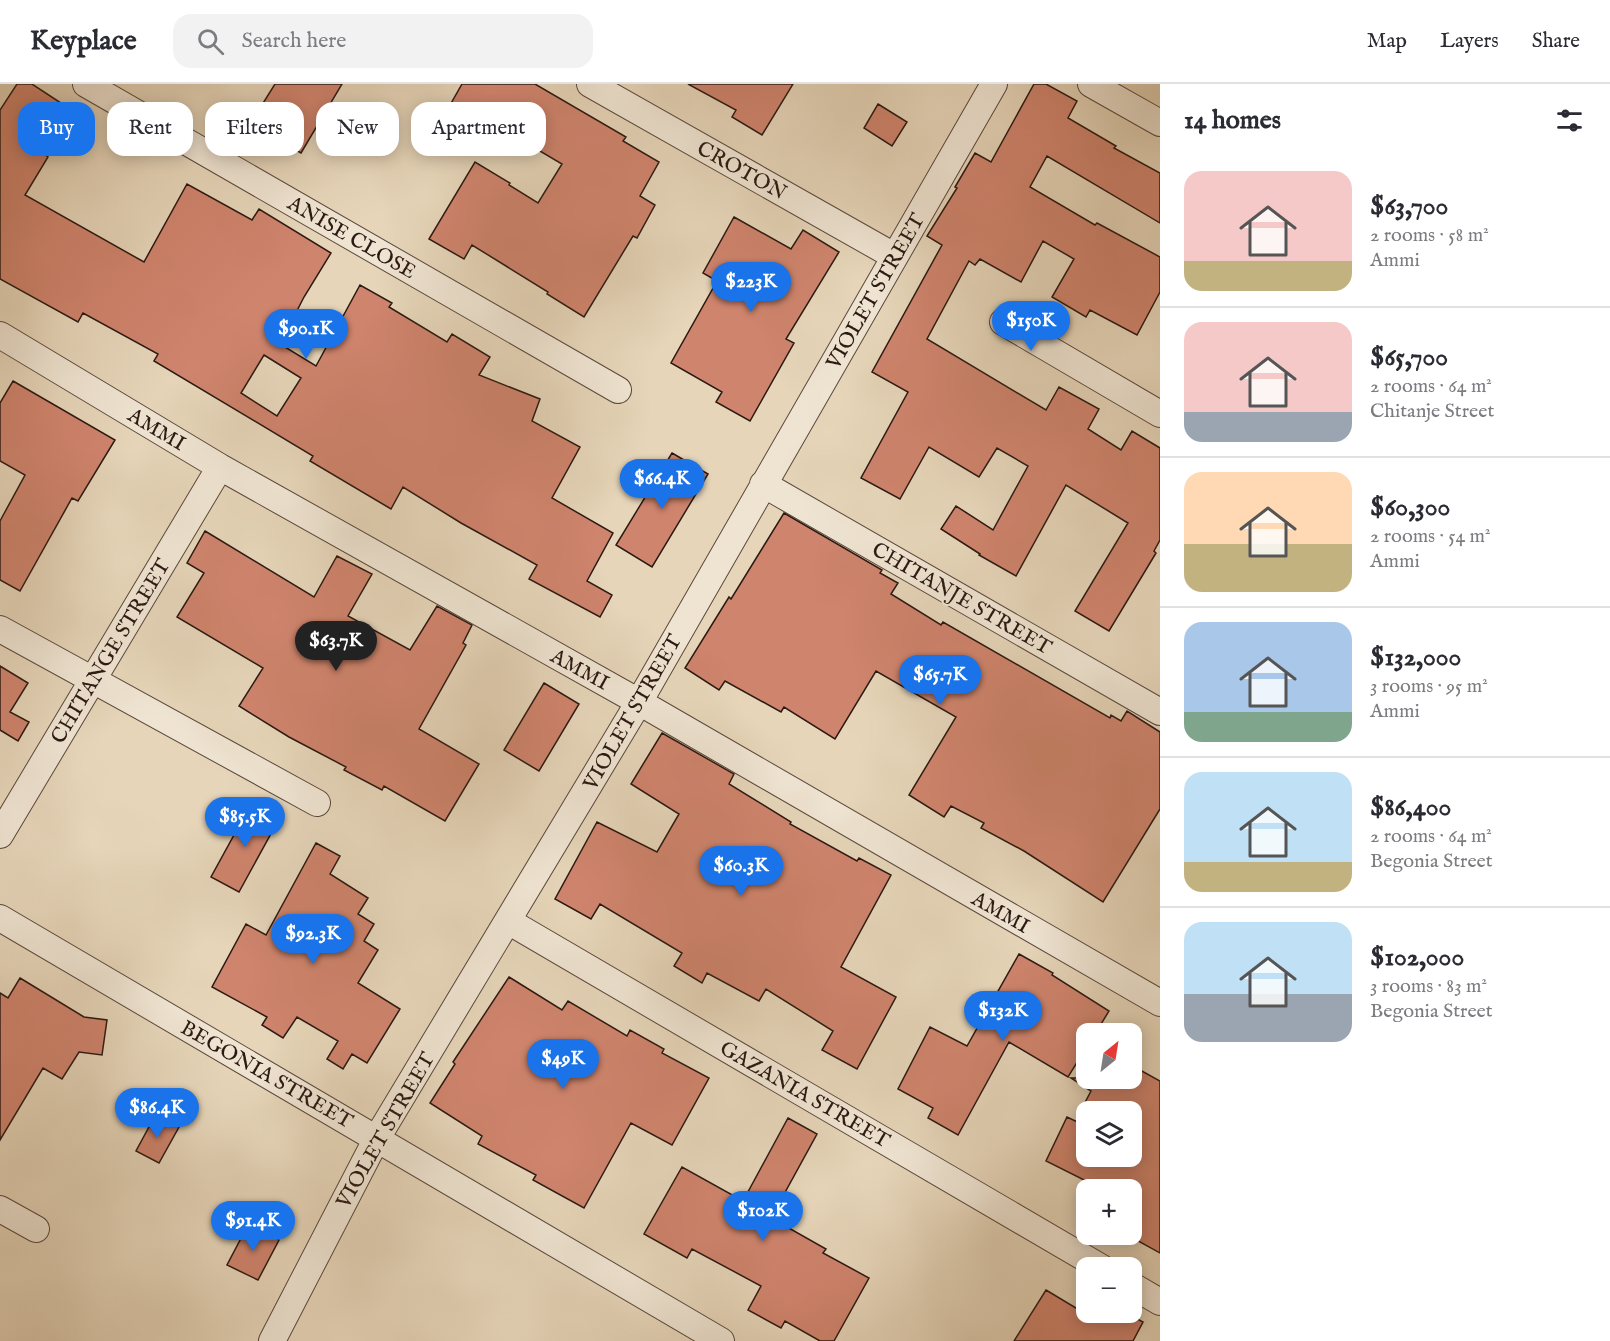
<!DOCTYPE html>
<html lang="en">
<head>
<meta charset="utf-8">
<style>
  body { margin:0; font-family:"IM FELL English",serif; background:#f2f2f3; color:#2b2b33; height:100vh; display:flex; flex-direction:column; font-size:22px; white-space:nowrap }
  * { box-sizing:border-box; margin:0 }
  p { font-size:20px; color:#7c7c81 }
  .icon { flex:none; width:33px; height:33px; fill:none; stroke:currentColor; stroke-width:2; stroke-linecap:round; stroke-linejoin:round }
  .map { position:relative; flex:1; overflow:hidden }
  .details { display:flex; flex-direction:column; background:#fff; width:450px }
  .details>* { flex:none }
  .top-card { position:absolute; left:18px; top:18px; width:570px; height:54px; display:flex; gap:12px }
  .needle { width:39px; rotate:30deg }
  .buttons { position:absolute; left:1076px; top:939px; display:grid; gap:12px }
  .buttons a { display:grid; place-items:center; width:66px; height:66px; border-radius:12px; background:#fff; box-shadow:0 3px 15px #0003; font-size:30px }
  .price { position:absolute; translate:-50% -51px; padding:0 14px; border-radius:21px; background:#1a73e8; color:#fff; font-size:20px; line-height:39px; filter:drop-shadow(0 2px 3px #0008) }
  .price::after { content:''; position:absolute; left:50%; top:36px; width:18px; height:14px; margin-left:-9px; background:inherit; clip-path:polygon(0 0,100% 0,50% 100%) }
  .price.selected { background:#222; color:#fff }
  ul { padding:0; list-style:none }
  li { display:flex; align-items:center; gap:18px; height:150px; padding:0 24px }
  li+li { border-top:2px solid #e1e1e2 }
  li span { display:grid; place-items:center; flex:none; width:168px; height:120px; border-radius:18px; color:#555 }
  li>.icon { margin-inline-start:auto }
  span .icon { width:72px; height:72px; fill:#fffc; stroke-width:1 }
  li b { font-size:26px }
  h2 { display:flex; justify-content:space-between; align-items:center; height:72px; padding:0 24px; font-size:26px }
  .tag { padding:0 21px; border-radius:18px; background:#fff; box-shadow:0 3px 15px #0003; font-size:21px; line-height:54px }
  .tag.selected { background:#1a73e8; color:#fff }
  header { display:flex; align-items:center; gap:36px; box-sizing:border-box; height:84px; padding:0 30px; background:#fff; border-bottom:2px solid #e1e1e2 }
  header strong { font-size:28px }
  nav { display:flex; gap:33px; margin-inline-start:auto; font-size:21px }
  .search { width:420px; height:54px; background:#f2f2f3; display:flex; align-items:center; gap:15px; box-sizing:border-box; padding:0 21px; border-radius:18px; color:#7c7c81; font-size:22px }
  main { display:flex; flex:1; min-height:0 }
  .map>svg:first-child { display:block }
</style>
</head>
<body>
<header>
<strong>Keyplace</strong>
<div class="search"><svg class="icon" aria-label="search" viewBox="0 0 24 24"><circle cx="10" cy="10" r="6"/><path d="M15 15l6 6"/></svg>Search here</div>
<nav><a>Map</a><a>Layers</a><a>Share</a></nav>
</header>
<main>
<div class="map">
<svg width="1160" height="1257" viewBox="0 0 1160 1257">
  <rect width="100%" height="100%" fill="#e6d5b9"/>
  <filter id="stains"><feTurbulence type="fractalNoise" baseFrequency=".00333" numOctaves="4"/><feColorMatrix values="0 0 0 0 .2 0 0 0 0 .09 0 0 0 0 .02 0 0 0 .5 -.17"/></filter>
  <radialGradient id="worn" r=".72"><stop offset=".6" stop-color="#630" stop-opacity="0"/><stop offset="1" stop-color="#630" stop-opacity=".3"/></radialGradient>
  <!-- building -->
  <path fill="#cf846d" stroke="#2b1913" stroke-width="1.5" fill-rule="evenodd" d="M17,0H32L67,23L38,66L48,73L25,111L144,178L187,100L252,136L259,125L331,169L304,213L280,260L316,282L360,201L392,219L389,223L447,258L452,250L490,273L479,291L540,315L532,337L580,363L552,414L613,449L587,497L612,511L600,533L529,495L537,481L461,439L403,403L391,425L310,377L313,372L154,277L158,270L83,229L78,238L0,195V26ZM264,271L301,294L277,332L241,309Z
    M275,0H342L301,69L250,40Z
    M462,0H535L626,53L623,57L659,78L640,112L655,121L637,154L633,152L584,233L547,210L548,208L472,161L464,175L429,155L475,78L510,99L509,101L538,119L562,80L484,34L477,47L445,30Z
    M688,0H793L762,51L732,33L736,26Z
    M1034,0H1046L1077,17L1068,34L1116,62L1114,64L1160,89V139L1047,72L1030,103L1095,141L1097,139L1160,173V208L1137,251L1090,226L1086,233L1052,213L1074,175L1043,157L1021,198L980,175L975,181L969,177L927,255L1046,326L1059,303L1099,325L1088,345L1121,366L1132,347L1160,364V456L1154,467L1156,469L1109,547L1075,527L1128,439L1066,401L1016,492L979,471L980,470L941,445L956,422L993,446L1028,382L997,364L979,393L929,363L900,415L861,394L908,308L872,288L942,161L927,152L957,104L955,103L975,69L991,78Z
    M878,20L907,38L892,62L864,44Z
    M734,133L791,165L803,146L839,168L786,255L794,259L750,337L716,318L722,308L671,279L717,197L703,189Z
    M13,297L115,356L78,417L72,414L20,507L0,496V437L25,391L0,377V319Z
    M672,369L708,390L652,483L616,461Z
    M784,429L882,486L880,489L898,499L891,510L941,541L943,538L1110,634L1111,631L1121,637L1127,627L1160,648V725L1103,818L1024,767L981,744L984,739L951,722L944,733L909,711L956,633L876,587L835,655L784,623L781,628L725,597L719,606L685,584L729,513L731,515Z
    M205,447L314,513L337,472L372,490L348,532L410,566L437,522L472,541L463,559L466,561L419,645L479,680L445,737L384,702L382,706L344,686L346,683L289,653L239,622L263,584L177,533L204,489L187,479Z
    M0,582L28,599L10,628L29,638L18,657L0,646Z
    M544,599L579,620L539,687L504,666Z
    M662,649L734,690L729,700L791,738L790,740L857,777L859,774L891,791L841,883L896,913L857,985L822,966L833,947L766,905L759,917L707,889L702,899L674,882L682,869L600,820L591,835L555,815L597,738L657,768L679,730L631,700Z
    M251,720L279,735L239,808L211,793Z
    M316,759L340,772L330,790L368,814L358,830L374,840L364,857L378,866L358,899L400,925L367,979L352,970L343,985L327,975L338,957L297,933L283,954L262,941L267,933L212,903L246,840L266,851Z
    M1019,870L1053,889L1052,891L1109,927L1095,950H1086V964L1068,993L1009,958L958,1051L928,1034L933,1024L898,1005L930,943L967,962Z
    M509,893L562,926L568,917L627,952L630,946L664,965L662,969L709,994L672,1061L631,1039L584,1124L533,1096L536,1091L478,1060L482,1052L430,1019L455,980L453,978Z
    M20,894L84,933L107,936L102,971L79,968L62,995L43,984L0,1056V909L8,914Z
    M1131,981L1160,997V1169L1131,1153V1106H1104L1046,1077L1067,1033L1086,1042V1072H1131V1028H1080L1091,1007L1071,994H1131Z
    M156,1030L179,1043L159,1079L136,1067Z
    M788,1034L817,1050L771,1134L826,1165L823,1169L869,1194L834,1257H820L785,1237L781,1244L748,1226L761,1202L692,1165L687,1174L644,1150L682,1083L743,1117Z
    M248,1141L279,1156L258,1196L227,1181Z
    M1046,1206L1099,1238L1104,1228H1125L1143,1238L1133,1257H1014Z"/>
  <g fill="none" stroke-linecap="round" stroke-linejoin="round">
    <defs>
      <path id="minor" d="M86,0L618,306
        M590,0L894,172
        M1091,0L1160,39
        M1003,238L1160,330
        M0,251L220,383L639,618L1160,919
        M763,400L1160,628
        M0,545L317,719
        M0,751L220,383
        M0,834L721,1257
        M508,837L1102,1184
        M0,1125L36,1145
        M1131,1201L1160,1218
        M272,1257L377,1054L639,618L994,0"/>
    </defs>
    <!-- minor casing -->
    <use href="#minor" stroke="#5a483c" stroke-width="28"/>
    <!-- minor -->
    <use href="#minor" stroke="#efe4d2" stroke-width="26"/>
  </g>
  <g text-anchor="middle" stroke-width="4.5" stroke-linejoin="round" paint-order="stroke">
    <!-- street labels -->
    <g font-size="21" fill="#2b1913" stroke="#efe4d2">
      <text transform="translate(742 86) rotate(29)" y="7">CROTON</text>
      <text transform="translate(352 153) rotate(30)" y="7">ANISE CLOSE</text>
      <text transform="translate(875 207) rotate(-60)" y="7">VIOLET STREET</text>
      <text transform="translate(157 345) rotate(31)" y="7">AMMI</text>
      <text transform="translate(962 514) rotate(30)" y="7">CHITANJE STREET</text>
      <text transform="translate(110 567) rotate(-59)" y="7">CHITANGE STREET</text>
      <text transform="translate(580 585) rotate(29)" y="7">AMMI</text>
      <text transform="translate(632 628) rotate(-60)" y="7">VIOLET STREET</text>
      <text transform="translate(1001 828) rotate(30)" y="7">AMMI</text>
      <text transform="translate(267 990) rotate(30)" y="7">BEGONIA STREET</text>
      <text transform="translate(805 1010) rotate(30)" y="7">GAZANIA STREET</text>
      <text transform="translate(385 1046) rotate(-60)" y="7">VIOLET STREET</text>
    </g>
  </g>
  <rect width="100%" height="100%" filter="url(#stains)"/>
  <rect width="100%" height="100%" fill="url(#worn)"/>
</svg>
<div class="buttons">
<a><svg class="needle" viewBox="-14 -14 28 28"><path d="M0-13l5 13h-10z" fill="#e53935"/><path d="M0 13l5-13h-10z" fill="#7c7c81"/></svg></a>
<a><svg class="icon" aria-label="layers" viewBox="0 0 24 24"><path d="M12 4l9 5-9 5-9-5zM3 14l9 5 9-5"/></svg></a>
<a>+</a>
<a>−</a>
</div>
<b class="price" style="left:751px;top:229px">$223K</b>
<b class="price" style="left:1031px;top:268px">$150K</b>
<b class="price" style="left:306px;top:276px">$90.1K</b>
<b class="price" style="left:662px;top:426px">$66.4K</b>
<b class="price selected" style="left:336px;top:588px">$63.7K</b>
<b class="price" style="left:940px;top:622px">$65.7K</b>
<b class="price" style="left:245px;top:764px">$85.5K</b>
<b class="price" style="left:741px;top:813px">$60.3K</b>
<b class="price" style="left:313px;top:881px">$92.3K</b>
<b class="price" style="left:1003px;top:958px">$132K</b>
<b class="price" style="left:563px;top:1006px">$49K</b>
<b class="price" style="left:157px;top:1055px">$86.4K</b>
<b class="price" style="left:763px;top:1158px">$102K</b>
<b class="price" style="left:253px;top:1168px">$91.4K</b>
<div class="top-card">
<a class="tag selected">Buy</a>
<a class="tag">Rent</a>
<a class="tag">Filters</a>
<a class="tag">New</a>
<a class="tag">Apartment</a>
</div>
</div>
<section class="details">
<h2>14 homes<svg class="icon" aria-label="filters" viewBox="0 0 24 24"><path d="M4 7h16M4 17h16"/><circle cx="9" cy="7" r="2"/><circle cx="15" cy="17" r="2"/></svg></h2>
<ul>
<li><span style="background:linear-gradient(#f6c9c9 75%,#c2b280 0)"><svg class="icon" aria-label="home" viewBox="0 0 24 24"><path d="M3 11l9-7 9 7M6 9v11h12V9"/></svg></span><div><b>$63,700</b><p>2 rooms · 58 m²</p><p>Ammi</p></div></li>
<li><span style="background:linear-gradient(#f6c9c9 75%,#9aa5b1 0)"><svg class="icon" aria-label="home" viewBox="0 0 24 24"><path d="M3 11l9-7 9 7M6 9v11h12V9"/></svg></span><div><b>$65,700</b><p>2 rooms · 64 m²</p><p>Chitanje Street</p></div></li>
<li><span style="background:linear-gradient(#ffd9b3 60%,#c2b280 0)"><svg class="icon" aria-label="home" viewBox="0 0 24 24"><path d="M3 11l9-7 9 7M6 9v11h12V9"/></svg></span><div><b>$60,300</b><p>2 rooms · 54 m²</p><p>Ammi</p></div></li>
<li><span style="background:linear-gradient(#a9c7e8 75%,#7fa58c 0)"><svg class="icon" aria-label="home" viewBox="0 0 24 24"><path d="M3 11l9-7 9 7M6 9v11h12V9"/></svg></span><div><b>$132,000</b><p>3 rooms · 95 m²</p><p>Ammi</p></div></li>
<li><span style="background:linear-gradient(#bfe0f5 75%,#c2b280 0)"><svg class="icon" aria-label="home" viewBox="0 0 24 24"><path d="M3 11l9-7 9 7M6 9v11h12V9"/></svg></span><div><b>$86,400</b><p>2 rooms · 64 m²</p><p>Begonia Street</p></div></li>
<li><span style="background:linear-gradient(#bfe0f5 60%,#9aa5b1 0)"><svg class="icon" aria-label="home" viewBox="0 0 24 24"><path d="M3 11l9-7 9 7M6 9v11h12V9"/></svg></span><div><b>$102,000</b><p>3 rooms · 83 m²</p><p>Begonia Street</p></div></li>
</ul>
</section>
</main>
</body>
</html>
